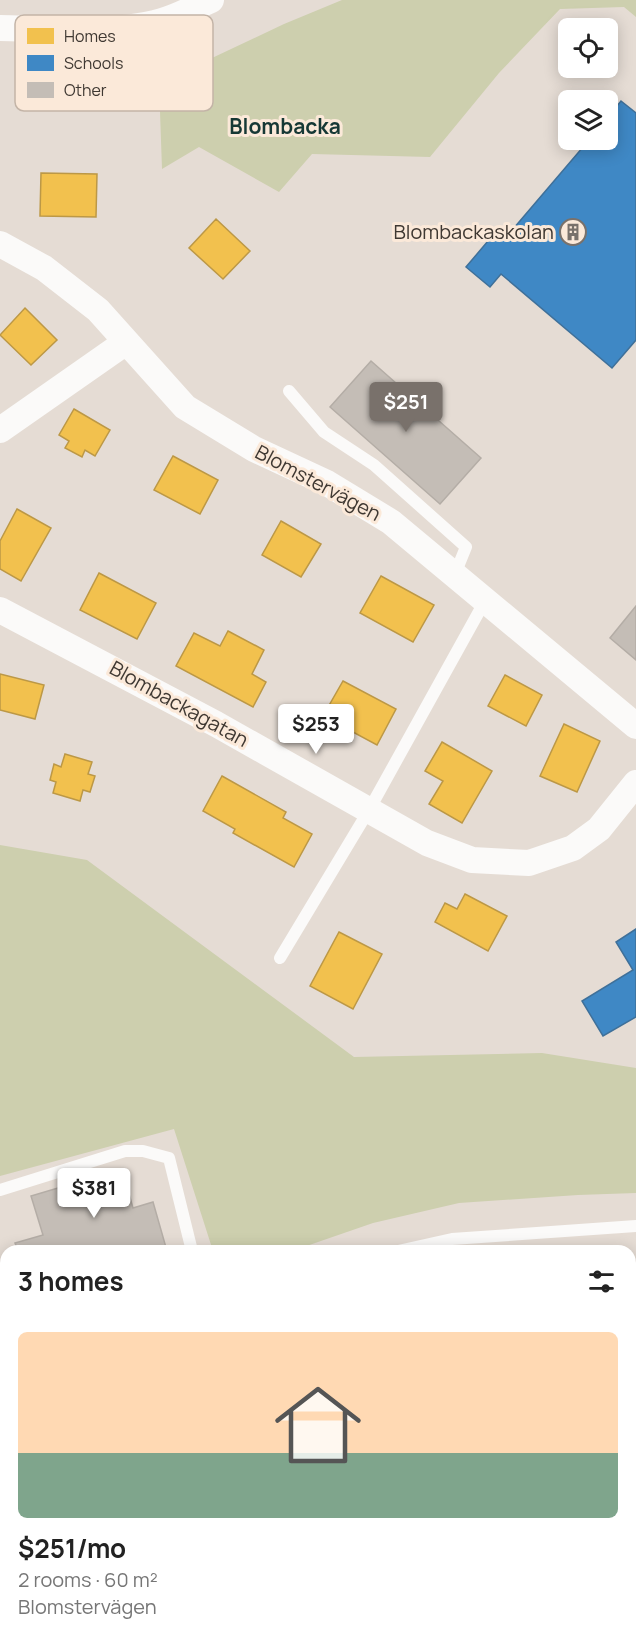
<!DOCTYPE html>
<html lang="en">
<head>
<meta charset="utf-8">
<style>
  body { margin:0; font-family:Manrope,sans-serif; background:#f6f6f6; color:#222; height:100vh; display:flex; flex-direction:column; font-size:22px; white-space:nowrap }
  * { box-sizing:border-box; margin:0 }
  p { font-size:20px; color:#767676 }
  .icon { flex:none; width:33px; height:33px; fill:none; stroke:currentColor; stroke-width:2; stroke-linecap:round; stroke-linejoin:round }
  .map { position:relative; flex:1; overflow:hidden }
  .panel { position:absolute; left:0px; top:1245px; width:636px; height:404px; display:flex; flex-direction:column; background:#fff; border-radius:18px 18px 0 0; box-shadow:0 3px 15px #0003 }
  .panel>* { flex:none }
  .tools { position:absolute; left:558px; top:18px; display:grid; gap:12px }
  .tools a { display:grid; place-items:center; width:60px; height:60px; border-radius:9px; background:#fff; box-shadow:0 3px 15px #0003; font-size:30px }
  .price { position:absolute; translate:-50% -51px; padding:0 14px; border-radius:6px; background:#fff; color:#222; font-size:20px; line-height:39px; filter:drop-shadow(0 2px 3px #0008) }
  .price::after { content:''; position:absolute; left:50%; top:36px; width:18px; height:14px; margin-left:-9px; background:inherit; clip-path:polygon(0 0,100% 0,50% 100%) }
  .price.on { background:#79716b; color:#fff }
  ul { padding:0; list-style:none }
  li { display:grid; align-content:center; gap:12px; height:318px; padding:0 18px }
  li+li { border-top:2px solid #e0e0e0 }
  li span { display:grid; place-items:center; height:186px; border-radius:9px; color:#555 }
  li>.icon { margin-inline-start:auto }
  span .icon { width:108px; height:108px; fill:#fffc; stroke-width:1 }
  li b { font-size:26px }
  h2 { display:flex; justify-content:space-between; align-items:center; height:72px; padding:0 18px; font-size:26px }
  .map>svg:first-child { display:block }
</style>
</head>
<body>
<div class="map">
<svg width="636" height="1648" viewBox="0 0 636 1648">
  <rect width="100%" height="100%" fill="#e5dcd4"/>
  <!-- green -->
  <path fill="#cdcfae" d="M342,0H636V17L624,7L560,9L499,73L430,157L312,154L279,192L199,147L162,169L159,83L284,24Z
    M0,845L87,860L354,1057L542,1053L636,1068V1193L578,1195L459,1203L373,1223L292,1251H213L174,1129L0,1176Z
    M0,1556L6,1558V1642L66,1643L67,1648H0Z"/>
  <!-- homes -->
  <path fill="#f2c14e" stroke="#bc9846" stroke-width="1.5" d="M41,173L97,174L96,217L40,216Z
    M216,219L250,251L223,279L189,248Z
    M25,308L57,340L31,365L0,335Z
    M74,409L110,430L95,456L85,450L82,457L65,448L69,441L59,435Z
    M173,456L218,480L200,514L154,490Z
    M17,509L51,528L21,581L0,569V541Z
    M281,521L321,544L301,577L262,555Z
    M99,573L156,603L137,639L80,610Z
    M381,576L434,605L413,642L360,613Z
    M228,631L264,650L252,674L266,682L253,707L176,666L194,633L220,646Z
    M0,674L44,685L35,719L0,710Z
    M505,675L542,695L526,726L488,706Z
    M343,681L396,709L377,745L323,716Z
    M564,724L600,741L577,792L540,776Z
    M442,742L492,771L462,823L429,804L443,781L425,771Z
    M65,754L92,762L88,774L95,776L90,792L83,790L80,801L53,793L56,782L50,780L54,764L61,767Z
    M222,776L286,812L283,818L312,834L294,867L233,833L235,829L203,811Z
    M465,894L507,916L488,951L435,922L445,903L457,909Z
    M339,932L382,954L353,1009L310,986Z"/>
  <!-- schools -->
  <path fill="#3f88c5" stroke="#3f7099" stroke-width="1.5" d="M621,101L636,113V340L612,368L501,274L490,287L466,267L499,228L508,235L589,140H608V117Z
    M636,929V1017L603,1036L582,1001L633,970L616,942Z
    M630,1381L636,1384V1552L630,1533Z
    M636,1555V1608L630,1610V1557Z
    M392,1642H528L530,1648H393Z"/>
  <!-- building -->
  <path fill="#c4bdb6" stroke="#b4ada6" stroke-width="1.5" d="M371,361L481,458L440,504L330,407Z
    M636,606V660L610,638Z
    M122,1169L133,1208L153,1202L167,1251H18L15,1243L43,1235L31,1196Z
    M636,1268V1367L630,1364V1279Z
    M0,1408L6,1428V1494L0,1496Z"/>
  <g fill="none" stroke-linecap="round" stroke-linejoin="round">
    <!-- lane -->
    <path stroke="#fbfaf9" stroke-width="12" d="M289,391L324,432L374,465L466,547L455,574
      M280,958L369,810L486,599
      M0,1190L125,1151H143L169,1158L192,1251
      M398,1251L452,1239L636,1226
      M0,1306L6,1326
      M98,1642L100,1648
      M299,1642L301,1648"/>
    <!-- street -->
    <path stroke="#fbfaf9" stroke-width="26" d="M0,28C49,29 123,35 168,19C183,14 197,6 211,0
      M0,244L44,268L98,310L185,407L254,449L327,483L391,522L636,726
      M0,430L126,342
      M0,610L216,724L427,843L472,860L529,863L573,848L599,829L636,783"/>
  </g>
  <!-- icons -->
  <defs>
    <symbol id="building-ring" viewBox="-11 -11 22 22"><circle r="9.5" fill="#fbe9d9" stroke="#79716b" stroke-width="1.5"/><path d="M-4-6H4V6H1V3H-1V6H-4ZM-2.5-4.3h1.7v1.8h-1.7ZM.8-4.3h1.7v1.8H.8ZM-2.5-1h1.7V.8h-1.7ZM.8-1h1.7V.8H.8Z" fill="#79716b"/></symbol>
  </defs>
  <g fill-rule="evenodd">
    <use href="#building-ring" x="558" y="217" width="30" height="30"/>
  </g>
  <g text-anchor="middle" stroke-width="6" stroke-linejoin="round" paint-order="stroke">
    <!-- poi labels -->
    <g font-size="20" fill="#3f3832" stroke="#fbe9d9" text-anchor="end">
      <text x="554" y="239">Blombackaskolan</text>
    </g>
    <!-- street labels -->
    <g font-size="20" fill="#3f3832" stroke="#fbe9d9">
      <text transform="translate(318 483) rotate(28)" y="7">Blomstervägen</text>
      <text transform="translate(179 704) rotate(29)" y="7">Blombackagatan</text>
    </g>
    <!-- neighbourhood labels -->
    <g font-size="21" font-weight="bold" fill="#163835" stroke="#fbe9d9">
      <text x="285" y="134">Blombacka</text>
    </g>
  </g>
  <!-- legend -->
  <rect x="15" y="15" width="198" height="96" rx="9" fill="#fbe9d9" stroke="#c3b4a7" stroke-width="1.5"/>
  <rect x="27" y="28" width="27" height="16" fill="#f2c14e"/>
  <rect x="27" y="55" width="27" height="16" fill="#3f88c5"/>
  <rect x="27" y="82" width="27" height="16" fill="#c4bdb6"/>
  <g font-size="16" fill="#3f3832">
    <text x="64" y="42">Homes</text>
    <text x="64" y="69">Schools</text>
    <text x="64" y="96">Other</text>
  </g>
</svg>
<div class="tools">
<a><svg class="icon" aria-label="locate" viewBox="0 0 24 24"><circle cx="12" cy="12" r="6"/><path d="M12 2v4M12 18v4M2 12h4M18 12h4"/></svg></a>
<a><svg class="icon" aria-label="layers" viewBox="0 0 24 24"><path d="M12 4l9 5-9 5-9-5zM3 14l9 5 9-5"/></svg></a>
</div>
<b class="price on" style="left:406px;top:433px">$251</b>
<b class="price" style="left:316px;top:755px">$253</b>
<b class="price" style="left:94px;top:1219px">$381</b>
<section class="panel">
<h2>3 homes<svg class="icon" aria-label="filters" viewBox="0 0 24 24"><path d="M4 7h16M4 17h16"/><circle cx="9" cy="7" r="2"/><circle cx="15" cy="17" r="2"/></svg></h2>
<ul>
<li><span style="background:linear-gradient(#ffd9b3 65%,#7fa58c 0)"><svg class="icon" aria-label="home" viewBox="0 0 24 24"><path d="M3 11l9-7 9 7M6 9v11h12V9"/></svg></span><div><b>$251/mo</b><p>2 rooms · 60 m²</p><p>Blomstervägen</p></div></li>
</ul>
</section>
</div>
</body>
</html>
